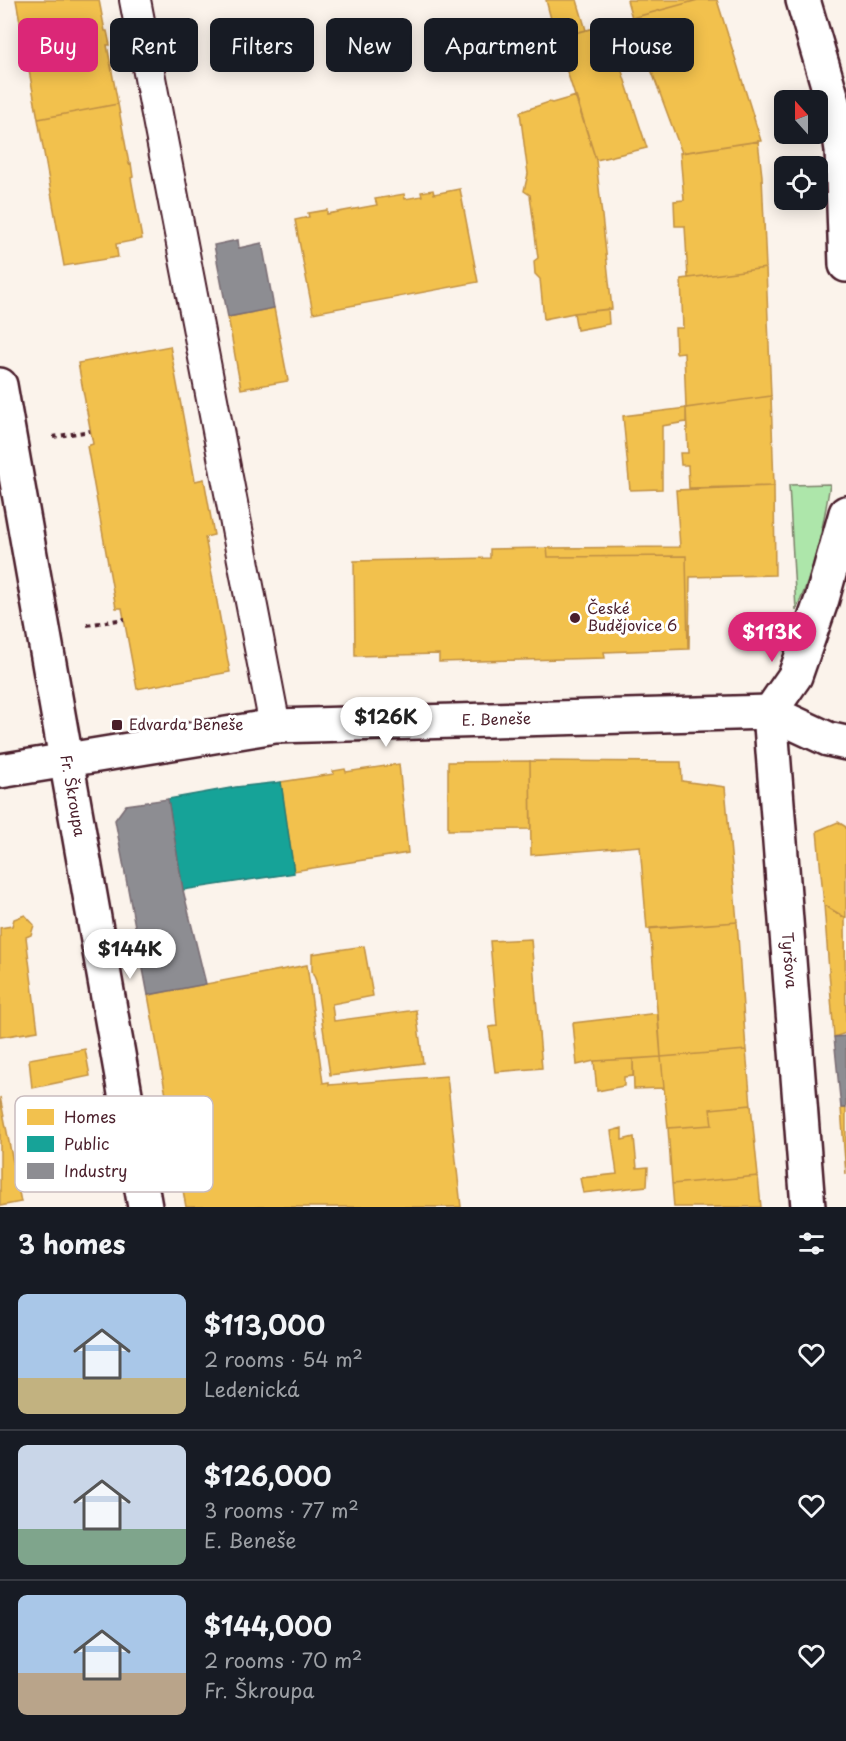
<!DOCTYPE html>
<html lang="en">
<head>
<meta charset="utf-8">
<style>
  body { margin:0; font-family:"Playpen Sans",sans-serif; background:#20242c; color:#f1f3f6; height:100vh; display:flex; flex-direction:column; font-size:22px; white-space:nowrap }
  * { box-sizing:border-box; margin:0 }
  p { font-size:20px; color:#9ea1a6 }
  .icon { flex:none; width:33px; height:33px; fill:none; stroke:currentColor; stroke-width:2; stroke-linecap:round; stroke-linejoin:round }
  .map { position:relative; height:1207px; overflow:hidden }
  .panel { display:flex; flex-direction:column; background:#171b24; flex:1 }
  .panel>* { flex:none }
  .hud { position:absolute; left:18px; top:18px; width:810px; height:54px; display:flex; gap:12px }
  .needle { width:39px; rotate:339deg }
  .tools { position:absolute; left:774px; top:90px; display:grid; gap:12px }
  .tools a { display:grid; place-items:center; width:54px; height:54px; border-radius:9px; background:#171b24; box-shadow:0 3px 15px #0003; font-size:30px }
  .price { position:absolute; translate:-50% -51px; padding:0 14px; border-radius:21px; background:#fff; color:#222; font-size:20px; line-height:39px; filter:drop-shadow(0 2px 3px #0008) }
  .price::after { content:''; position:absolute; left:50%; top:36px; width:18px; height:14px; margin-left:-9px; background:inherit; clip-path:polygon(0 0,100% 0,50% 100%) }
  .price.current { background:#db2777; color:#fff }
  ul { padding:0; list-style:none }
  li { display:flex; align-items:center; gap:18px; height:150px; padding:0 18px }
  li+li { border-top:2px solid #363941 }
  li span { display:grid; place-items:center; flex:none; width:168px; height:120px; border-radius:9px; color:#555 }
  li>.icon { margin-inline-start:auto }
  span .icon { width:72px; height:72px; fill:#fffc; stroke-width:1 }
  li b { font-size:26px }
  h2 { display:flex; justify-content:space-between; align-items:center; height:72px; padding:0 18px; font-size:26px }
  .pill { padding:0 21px; border-radius:9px; background:#171b24; box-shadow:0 3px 15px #0003; font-size:21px; line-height:54px }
  .pill.current { background:#db2777; color:#fff }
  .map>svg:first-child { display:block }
</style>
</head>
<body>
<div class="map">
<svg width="846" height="1207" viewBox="0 0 846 1207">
  <rect width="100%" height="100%" fill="#fbf3eb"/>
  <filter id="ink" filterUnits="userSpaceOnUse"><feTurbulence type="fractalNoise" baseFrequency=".0167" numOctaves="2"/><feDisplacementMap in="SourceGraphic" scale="12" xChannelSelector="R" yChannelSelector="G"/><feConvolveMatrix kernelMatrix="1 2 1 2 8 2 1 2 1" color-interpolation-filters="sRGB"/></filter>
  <g filter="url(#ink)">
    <!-- green -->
    <path fill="#ade6aa" stroke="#7c826a" stroke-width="1.5" d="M830,484C823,527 815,570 796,610L789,485Z"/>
    <!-- homes -->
    <path fill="#f2c14e" stroke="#c09044" stroke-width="1.5" d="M16,0H99L105,31H107L110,45H107L118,104L38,119Z
      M546,0H577L586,30L556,38Z
      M627,0H698L632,18Z
      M698,0H717L761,141L682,153L632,18Z
      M632,18L638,33L603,45L606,55L616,53L647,148L596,160L556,38Z
      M576,96L596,160L612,309L574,313L544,319L540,279L535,274L534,261L538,258L530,195L524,191L528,174L520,112L549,102L552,103Z
      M118,104L129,164L131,163L133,177L131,178L142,239L116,244L118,257L64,266L38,119Z
      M758,141L762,176L766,268L688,278L685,226H675L674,201L684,200L680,153Z
      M460,189L478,282L313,313L295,220L309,217L308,213L327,210V214L377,205L375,199L404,194L405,199L422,196L421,192L433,190L434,194Z
      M766,268L771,396L686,408L684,352L676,353L675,328H683L681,279Z
      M274,308L288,381L241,389L228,317Z
      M608,309L609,324L577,330L574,313Z
      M170,346L195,481L204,479L214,535L205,537L230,672L137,689L122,608H116L87,446L93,444L78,363Z
      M771,396L774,486L689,488L688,465H681L680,453H688L686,408Z
      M686,408V422L662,426V489L630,490L623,416Z
      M774,486L775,575L690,577L689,649H688L686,556L548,557L547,548L680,547L676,490Z
      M547,548L548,557L686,556L688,649L604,652L605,658L439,662V654L355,656L354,561L490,558V549Z
      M530,761L681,762L682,781L725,787L737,922L647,929L640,846L531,855Z
      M530,761L531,829L448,830V762Z
      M399,764L408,853L294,871L281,782L334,774L333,771L345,769L346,772Z
      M838,822L846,827V918L824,905L817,831Z
      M824,905L845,918L846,1033L834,1037Z
      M25,915L34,925L31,935L26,937L38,1031L0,1037V928L12,926L14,919Z
      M737,922L746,1050L661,1057L650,928Z
      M531,939L542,1068L495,1072L489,1027L497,1026L490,941Z
      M364,946L373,996L332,1004L334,1021L416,1010L423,1063L330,1075L316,981L312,971V954Z
      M307,965L323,1083L329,1082V1085L447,1076L461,1207H186L148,995Z
      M658,1013L661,1057L594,1061L577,1065L573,1023Z
      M85,1049L90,1076L32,1088L29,1059Z
      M746,1050L751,1105L710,1109L712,1125L668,1128L661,1057Z
      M661,1057L664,1088L634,1089L633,1059Z
      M633,1059V1076L624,1077V1086L597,1091L594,1061Z
      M0,1097L21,1202L0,1206Z
      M751,1105L758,1176L672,1184L668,1128L712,1125L710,1109Z
      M841,1108H846V1175Z
      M622,1128V1140L634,1137L637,1168L648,1167L647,1186L583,1193L580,1178L617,1174L611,1131Z
      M758,1176L761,1207H674L672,1184Z"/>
    <!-- public -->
    <path fill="#17a398" stroke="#267b77" stroke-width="1.5" d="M281,782L294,873L183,890L168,799L236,787Z"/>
    <!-- industry -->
    <path fill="#8d8d92" stroke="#796c73" stroke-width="1.5" d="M238,240L239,248L262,243L274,308L228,317L214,245Z
      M168,799L183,890L206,984L148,995L115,820L126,805Z
      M846,1036V1108H841L834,1037Z"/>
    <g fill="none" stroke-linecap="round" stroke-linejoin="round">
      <defs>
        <path id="lane" d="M135,0L275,726"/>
        <g id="street">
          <path id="s1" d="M0,385C49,659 96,933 145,1207"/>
          <path id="s2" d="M770,712L808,1207"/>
          <path d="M770,712L795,676L822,599L846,513"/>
          <path id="s3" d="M0,771L275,726L770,712L828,739L846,743"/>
        </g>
        <path id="secondary" d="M803,0L837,116L842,150L846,265"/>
      </defs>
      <!-- lane casing -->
      <use href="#lane" stroke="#4a1f2b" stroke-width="34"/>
      <!-- street casing -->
      <use href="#street" stroke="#4a1f2b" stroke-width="38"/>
      <!-- secondary casing -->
      <use href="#secondary" stroke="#4a1f2b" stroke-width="38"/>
      <!-- path -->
      <path stroke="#4a1f2b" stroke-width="4" stroke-dasharray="4.5 4.5" stroke-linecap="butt" d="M53,437L90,431
        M87,625L125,619"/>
      <!-- lane -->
      <use href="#lane" stroke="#fff" stroke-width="30"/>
      <!-- street -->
      <use href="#street" stroke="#fff" stroke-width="33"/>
      <!-- secondary -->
      <use href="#secondary" stroke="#fff" stroke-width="33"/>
    </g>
  </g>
  <!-- markers -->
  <g fill="#4a1f2b" stroke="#fff" stroke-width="2">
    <circle cx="575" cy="618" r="6"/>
    <rect x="111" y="719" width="12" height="12" rx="3"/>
  </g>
  <g text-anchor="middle" stroke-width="6" stroke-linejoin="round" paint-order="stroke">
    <!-- poi labels -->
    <g font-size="15" fill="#4a1f2b" stroke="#fff" text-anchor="start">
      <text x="587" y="614">České<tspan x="587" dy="17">Budějovice 6</tspan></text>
      <text x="129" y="730">Edvarda Beneše</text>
    </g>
    <!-- street labels -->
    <g font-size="15" fill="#4a1f2b" stroke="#fff">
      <text dy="5" stroke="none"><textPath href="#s3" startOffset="500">E. Beneše</textPath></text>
      <text dy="5" stroke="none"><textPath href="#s1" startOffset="417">Fr. Škroupa</textPath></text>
      <text dy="5" stroke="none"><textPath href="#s2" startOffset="249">Tyršova</textPath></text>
    </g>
  </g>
  <!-- legend -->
  <rect x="15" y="1096" width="198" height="96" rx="9" fill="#fff" stroke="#c9bcbf" stroke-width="1.5"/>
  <rect x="27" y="1109" width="27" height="16" fill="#f2c14e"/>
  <rect x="27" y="1136" width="27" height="16" fill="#17a398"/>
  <rect x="27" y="1163" width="27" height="16" fill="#8d8d92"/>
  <g font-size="16" fill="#4a1f2b">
    <text x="64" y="1123">Homes</text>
    <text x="64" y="1150">Public</text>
    <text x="64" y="1177">Industry</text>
  </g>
</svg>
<div class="tools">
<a><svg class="needle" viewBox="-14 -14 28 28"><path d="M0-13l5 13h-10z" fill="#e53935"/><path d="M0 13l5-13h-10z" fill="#9ea1a6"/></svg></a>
<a><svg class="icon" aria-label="locate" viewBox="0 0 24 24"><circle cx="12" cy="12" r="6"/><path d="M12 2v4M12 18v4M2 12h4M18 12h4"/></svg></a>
</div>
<b class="price current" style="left:772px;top:663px">$113K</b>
<b class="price" style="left:386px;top:748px">$126K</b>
<b class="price" style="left:130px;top:980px">$144K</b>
<div class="hud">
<a class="pill current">Buy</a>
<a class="pill">Rent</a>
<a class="pill">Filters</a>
<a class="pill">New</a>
<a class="pill">Apartment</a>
<a class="pill">House</a>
</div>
</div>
<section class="panel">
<h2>3 homes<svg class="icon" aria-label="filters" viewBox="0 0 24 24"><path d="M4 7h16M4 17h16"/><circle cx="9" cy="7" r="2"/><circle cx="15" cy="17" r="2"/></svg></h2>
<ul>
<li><span style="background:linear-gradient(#a9c7e8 70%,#c2b280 0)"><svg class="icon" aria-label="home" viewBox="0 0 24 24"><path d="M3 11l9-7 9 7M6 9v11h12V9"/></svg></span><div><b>$113,000</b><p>2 rooms · 54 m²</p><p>Ledenická</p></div><svg class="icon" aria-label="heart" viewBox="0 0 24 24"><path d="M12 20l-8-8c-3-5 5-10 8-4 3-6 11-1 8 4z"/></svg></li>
<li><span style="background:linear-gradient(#c9d6e8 70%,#7fa58c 0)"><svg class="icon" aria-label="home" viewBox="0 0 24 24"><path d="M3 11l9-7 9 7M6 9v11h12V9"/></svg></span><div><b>$126,000</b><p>3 rooms · 77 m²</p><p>E. Beneše</p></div><svg class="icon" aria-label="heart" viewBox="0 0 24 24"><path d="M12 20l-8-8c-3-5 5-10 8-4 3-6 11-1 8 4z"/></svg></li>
<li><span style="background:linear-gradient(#a9c7e8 65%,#b9a48a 0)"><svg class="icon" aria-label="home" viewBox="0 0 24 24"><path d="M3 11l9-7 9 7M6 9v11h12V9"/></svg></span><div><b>$144,000</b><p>2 rooms · 70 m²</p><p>Fr. Škroupa</p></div><svg class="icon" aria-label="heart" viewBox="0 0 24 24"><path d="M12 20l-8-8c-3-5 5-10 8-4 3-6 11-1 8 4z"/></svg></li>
</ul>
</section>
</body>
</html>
